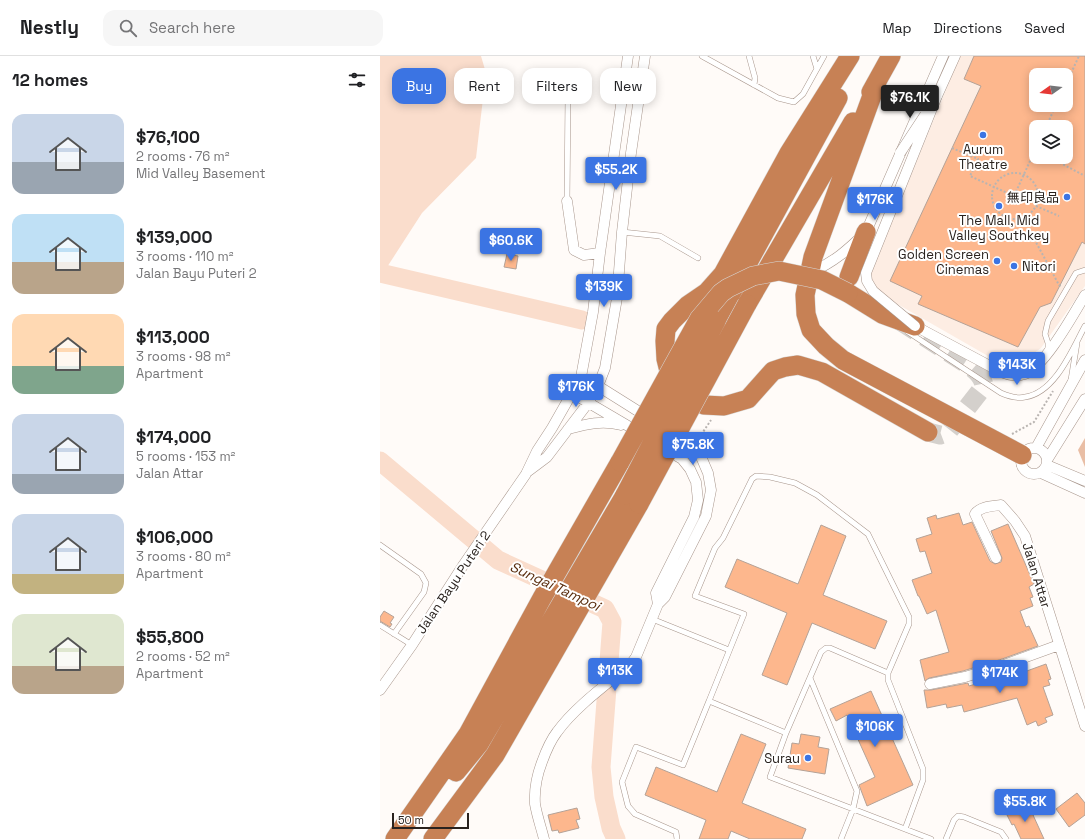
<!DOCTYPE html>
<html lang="en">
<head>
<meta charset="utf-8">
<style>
  body { margin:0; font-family:"Space Grotesk","Noto Sans SC",sans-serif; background:#f6f6f6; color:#202124; height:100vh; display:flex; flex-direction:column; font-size:15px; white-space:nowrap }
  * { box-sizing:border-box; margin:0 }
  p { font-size:13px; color:#757577 }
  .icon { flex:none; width:22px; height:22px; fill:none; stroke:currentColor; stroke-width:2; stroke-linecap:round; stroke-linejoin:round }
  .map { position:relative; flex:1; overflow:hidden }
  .panel { display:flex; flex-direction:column; background:#fff; width:380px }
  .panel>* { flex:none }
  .banner { position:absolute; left:12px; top:12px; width:380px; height:36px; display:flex; gap:8px }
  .needle { width:26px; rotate:256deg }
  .tools { position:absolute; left:649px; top:12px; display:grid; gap:8px }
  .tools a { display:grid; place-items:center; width:44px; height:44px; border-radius:8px; background:#fff; box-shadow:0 2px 10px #0003; font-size:20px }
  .scale { position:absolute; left:12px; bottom:10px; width:77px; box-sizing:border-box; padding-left:4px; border:2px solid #29221e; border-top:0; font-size:11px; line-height:14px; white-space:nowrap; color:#29221e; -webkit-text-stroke:3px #fff; paint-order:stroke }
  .price { position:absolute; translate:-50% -34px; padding:0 9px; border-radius:4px; background:#3b74e3; color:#fff; font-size:13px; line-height:26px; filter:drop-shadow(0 1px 2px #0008) }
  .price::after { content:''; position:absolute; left:50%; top:24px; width:12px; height:9px; margin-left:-6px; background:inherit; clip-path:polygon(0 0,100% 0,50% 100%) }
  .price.selected { background:#222; color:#fff }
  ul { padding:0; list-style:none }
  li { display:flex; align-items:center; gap:12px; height:100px; padding:0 12px }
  li span { display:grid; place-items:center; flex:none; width:112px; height:80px; border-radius:12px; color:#555 }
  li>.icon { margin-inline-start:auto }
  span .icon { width:48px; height:48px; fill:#fffc; stroke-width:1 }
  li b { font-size:17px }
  h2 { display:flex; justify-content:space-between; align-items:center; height:48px; padding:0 12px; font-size:17px }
  .pill { padding:0 14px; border-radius:12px; background:#fff; box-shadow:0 2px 10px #0003; font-size:14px; line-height:36px }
  .pill.selected { background:#3b74e3; color:#fff }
  header { display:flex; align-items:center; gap:24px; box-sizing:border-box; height:56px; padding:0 20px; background:#fff; border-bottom:1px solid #e0e0e0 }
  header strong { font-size:19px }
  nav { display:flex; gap:22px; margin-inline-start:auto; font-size:14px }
  .search { width:280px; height:36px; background:#f6f6f6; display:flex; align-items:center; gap:10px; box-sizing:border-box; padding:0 14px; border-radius:12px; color:#757577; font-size:15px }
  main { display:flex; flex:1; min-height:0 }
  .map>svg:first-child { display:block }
</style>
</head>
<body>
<header>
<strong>Nestly</strong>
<div class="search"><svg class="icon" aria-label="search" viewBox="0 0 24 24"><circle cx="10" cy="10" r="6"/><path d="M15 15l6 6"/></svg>Search here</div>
<nav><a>Map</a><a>Directions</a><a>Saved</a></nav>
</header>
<main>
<section class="panel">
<h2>12 homes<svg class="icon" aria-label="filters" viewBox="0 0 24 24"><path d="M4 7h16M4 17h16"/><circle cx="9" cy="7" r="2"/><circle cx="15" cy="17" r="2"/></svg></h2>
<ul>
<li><span style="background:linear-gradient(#c9d6e8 60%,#9aa5b1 0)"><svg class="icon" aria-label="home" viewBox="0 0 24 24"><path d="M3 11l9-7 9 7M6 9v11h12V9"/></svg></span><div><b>$76,100</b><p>2 rooms · 76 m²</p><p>Mid Valley Basement</p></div></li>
<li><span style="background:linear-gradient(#bfe0f5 60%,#b9a48a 0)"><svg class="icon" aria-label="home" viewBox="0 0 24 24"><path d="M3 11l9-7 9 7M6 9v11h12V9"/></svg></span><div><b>$139,000</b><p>3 rooms · 110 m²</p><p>Jalan Bayu Puteri 2</p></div></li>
<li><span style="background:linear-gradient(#ffd9b3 65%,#7fa58c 0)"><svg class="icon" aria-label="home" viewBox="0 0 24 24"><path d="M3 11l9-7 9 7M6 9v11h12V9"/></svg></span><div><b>$113,000</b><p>3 rooms · 98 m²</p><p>Apartment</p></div></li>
<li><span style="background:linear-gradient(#c9d6e8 75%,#9aa5b1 0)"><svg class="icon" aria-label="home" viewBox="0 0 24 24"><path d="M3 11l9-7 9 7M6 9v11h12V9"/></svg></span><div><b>$174,000</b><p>5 rooms · 153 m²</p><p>Jalan Attar</p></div></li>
<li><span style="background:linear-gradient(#c9d6e8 75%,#c2b280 0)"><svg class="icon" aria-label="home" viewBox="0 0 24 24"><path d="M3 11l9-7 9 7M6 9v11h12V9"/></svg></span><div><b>$106,000</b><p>3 rooms · 80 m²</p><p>Apartment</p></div></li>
<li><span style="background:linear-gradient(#dfe7d0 65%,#b9a48a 0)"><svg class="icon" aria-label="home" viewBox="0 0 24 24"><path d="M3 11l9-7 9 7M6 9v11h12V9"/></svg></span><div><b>$55,800</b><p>2 rooms · 52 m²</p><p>Apartment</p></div></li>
</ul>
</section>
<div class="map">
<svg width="705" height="783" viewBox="0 0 705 783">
  <rect width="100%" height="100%" fill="#fffbf8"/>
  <!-- built -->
  <path fill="#fdede3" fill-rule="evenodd" d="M580,0H705V230L661,292L643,305L615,304L512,245L497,233L491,224L490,218ZM656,19H686V49H656ZM656,71H686V101H656Z"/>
  <!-- green -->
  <path fill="#e9bea5" d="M705,382V411L698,394Z"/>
  <!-- water -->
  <path fill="#faddcc" d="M0,0H101L106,17L96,102L42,157L0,222Z"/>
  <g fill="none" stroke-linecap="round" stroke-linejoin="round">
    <!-- river -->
    <path stroke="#faddcc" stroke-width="19" d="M0,217L202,264
      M0,405L118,504L225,553L232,566L221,711L224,741L231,772L236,783"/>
  </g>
  <!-- building -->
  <path fill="#fdb78d" stroke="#b4a297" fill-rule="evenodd" d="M594,0H705V188L702,186L671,247L660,251L638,291L538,248L542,240L510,225L601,30L584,23ZM656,19H686V49H656ZM656,71H686V101H656Z
    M127,198L138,200L136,213L124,211Z
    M579,457L583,469L592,466L610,505L615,508L621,506L622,502L611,475L628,468L654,528L649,531L653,541L650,542L653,550L640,555L646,571L649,570L658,590L622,603L583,615L549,622L545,625L540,604L569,596L556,554L547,558L539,540H538L532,524L552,517L545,495L540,496L536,483L552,478L547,462L556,459L557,463Z
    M441,469L466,480L443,539L507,565L495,593L432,567L407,629L382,619L407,557L345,531L357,503L418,528Z
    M4,555L14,561L10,567L12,568L10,571L0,565V561Z
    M666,608L671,623L668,624L670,629L663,631L673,659L665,662L667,666L658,670L656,665L647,669L637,642L584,656L582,649L567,652L566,648L547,652L544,634H551L588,627L589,630L643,614L644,616Z
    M491,635L533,729L487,750L479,729L495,721L467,659L456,665L450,653Z
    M361,678L386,688L362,747L426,773L422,783H370L351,775L348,783H319L326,764L265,739L276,711L337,736Z
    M421,678L440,681L438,691L449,693L445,718L408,712L412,687L419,688Z
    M697,737L705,747V759L689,771L676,753Z
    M649,747L654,759H653L664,783H641L634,768L632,769L626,757Z
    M197,752L200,763L196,764L199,772L179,777L178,774L172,775L168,759Z"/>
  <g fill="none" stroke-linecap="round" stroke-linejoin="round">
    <!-- motorway-tunnel -->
    <path stroke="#d4d0cc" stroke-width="19" stroke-dasharray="19 10" stroke-linecap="butt" d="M520,265L591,311C598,317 603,321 604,330L568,376L560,379L548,376"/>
    <defs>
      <path id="service" d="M322,0L398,42L414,46L423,38L444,0
        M369,0L375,22L374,29
        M433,0L437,13
        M187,145L188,40
        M242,176L280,180L318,202
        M528,276L621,337C628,340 637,343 645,341C675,337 692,294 705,270
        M668,294V287L665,278L668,265L696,217L705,214
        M691,324L697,287
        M0,489L41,518L46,527L44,536L14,578
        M272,563L349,594
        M0,569L32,589
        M508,617L450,592H446L441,596L406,677L390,721L551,783
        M430,622L477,735L473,753L461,783
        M329,645L364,558L315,540L335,492L343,482L372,423L376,420L390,421L415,427L437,439L488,478L529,561V568L508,617V624L543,713V724L525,773
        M297,783L296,776L255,758L248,750L242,726L256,691L303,709L329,645L406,677
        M566,783L574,764L578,760L584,761L621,776L626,783"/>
      <path id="minor" d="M557,40L575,0
        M187,145L194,194L204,199L220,197
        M430,217C454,206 468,194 486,176L563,0
        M535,270L621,316C629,319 636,321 645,318C665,310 693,259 705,239
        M201,321L218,330L269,362
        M192,337L260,377
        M188,373C207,368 222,364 241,369
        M641 405a13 13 0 1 1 26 0a13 13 0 1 1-26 0Z
        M656,392L705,304
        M667,404L705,343
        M667,409L705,425
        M147,416L167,401L208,347L218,330L225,312L237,242L242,176L251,97L265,0
        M661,417L705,437
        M616,502L595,458C600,450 613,450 621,449L635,465L645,480L705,670
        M278,548L276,537L314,461L318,444L316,426L310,413L302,403L285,393
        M550,628L585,621L624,609L679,589
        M0,634L32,589L84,508L146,418L157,395L172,372L201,321L213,256L220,197L248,0
        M164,783C161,771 157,760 155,748C154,733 157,719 162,706C166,695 170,685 177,676C195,651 227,628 251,608L256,601L278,548L285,541L326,460L331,434L328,417L322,403L314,389L293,376"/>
      <path id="motorway" d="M470,0L409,97L343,218L327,236L308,249L292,265L286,273L285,285L286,303L291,323L305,340L324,349L344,350L368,343L393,315L405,311L418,309L442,316L548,376
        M497,26L433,201L425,239L426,258L431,274L446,290L463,304L642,399
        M491,36L511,0
        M469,221L486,176
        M468,237L502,258L535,270
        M367,248L473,66
        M336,265L458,42
        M76,716L99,688L245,439
        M15,783L88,678L162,542L240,406
        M53,783L115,699L259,448"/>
    </defs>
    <!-- service casing -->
    <use href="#service" stroke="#a8968c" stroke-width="6"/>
    <!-- minor casing -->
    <use href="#minor" stroke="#a8968c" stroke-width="11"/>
    <!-- motorway casing -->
    <use href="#motorway" stroke="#d8d7d6" stroke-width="20"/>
    <!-- path -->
    <path stroke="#b9b4b1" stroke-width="2" stroke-dasharray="2 2" stroke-linecap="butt" d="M686,28L699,0
      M666,71L676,49
      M572,92L598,103L590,120L634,140L656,92
      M669,101L705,120
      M612 140a23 23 0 1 1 46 0a23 23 0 1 1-46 0Z
      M656,150L679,160
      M643,162L679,229L681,230
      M632,378L654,366L673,335
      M319,382L331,364"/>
    <!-- service -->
    <use href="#service" stroke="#fff" stroke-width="5"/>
    <!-- minor -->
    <use href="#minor" stroke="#fff" stroke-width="10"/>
    <!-- motorway -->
    <use href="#motorway" stroke="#c78155" stroke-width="19"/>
    <defs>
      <path id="minor-bridge" d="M520,97L545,59
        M535,270L493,235L487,225L486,217L557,40"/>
      <path id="motorway-bridge" d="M240,406L319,263L341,237L348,232L373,220L399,215L442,224L468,237
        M245,439L336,265
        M259,448L367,248"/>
    </defs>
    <!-- minor-bridge casing -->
    <use href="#minor-bridge" stroke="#a8968c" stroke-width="11" stroke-linecap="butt"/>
    <!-- motorway-bridge casing -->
    <use href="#motorway-bridge" stroke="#d8d7d6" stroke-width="20" stroke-linecap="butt"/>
    <!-- minor-bridge -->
    <use href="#minor-bridge" stroke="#fff" stroke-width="10"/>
    <!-- motorway-bridge -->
    <use href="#motorway-bridge" stroke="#c78155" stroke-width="19"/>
  </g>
  <!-- markers -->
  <g fill="#3b74e3" stroke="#fff" stroke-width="1.5">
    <circle cx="603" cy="79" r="4"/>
    <circle cx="687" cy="141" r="4"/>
    <circle cx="619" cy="150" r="4"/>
    <circle cx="617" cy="205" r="4"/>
    <circle cx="634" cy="210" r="4"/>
    <circle cx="428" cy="702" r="4"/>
  </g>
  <g text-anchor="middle" stroke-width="4" stroke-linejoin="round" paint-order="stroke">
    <!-- poi labels -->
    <g font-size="13" fill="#29221e" stroke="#fff" text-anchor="end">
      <text x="603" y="98" text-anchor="middle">Aurum<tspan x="603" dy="15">Theatre</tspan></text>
      <text x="679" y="146">無印良品</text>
      <text x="619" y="169" text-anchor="middle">The Mall, Mid<tspan x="619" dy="15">Valley Southkey</tspan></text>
      <text x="609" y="203">Golden Screen<tspan x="609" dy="15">Cinemas</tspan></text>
      <text x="642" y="215" text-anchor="start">Nitori</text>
      <text x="420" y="707">Surau</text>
    </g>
    <!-- street labels -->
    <g font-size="13" fill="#29221e" stroke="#fff">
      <text transform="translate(657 519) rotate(73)" y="5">Jalan Attar</text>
      <text transform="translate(73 526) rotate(-56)" y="5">Jalan Bayu Puteri 2</text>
    </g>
    <!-- water labels -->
    <g font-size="14" font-style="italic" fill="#592d0e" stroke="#fff">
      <text transform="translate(175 530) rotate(25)" y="5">Sungai Tampoi</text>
    </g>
  </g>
</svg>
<div class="tools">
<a><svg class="needle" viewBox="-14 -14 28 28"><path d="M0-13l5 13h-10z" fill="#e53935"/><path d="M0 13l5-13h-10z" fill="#757577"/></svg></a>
<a><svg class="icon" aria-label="layers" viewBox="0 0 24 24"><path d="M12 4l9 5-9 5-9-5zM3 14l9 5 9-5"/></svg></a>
</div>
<div class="scale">50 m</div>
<b class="price selected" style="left:530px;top:63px">$76.1K</b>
<b class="price" style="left:236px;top:135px">$55.2K</b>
<b class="price" style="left:495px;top:165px">$176K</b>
<b class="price" style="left:131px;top:206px">$60.6K</b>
<b class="price" style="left:224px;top:252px">$139K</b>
<b class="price" style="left:637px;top:330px">$143K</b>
<b class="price" style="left:196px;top:352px">$176K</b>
<b class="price" style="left:313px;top:410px">$75.8K</b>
<b class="price" style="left:235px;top:636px">$113K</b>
<b class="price" style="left:620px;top:638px">$174K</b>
<b class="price" style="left:495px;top:692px">$106K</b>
<b class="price" style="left:645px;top:767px">$55.8K</b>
<div class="banner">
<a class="pill selected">Buy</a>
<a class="pill">Rent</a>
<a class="pill">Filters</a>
<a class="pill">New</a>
</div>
</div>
</main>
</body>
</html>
